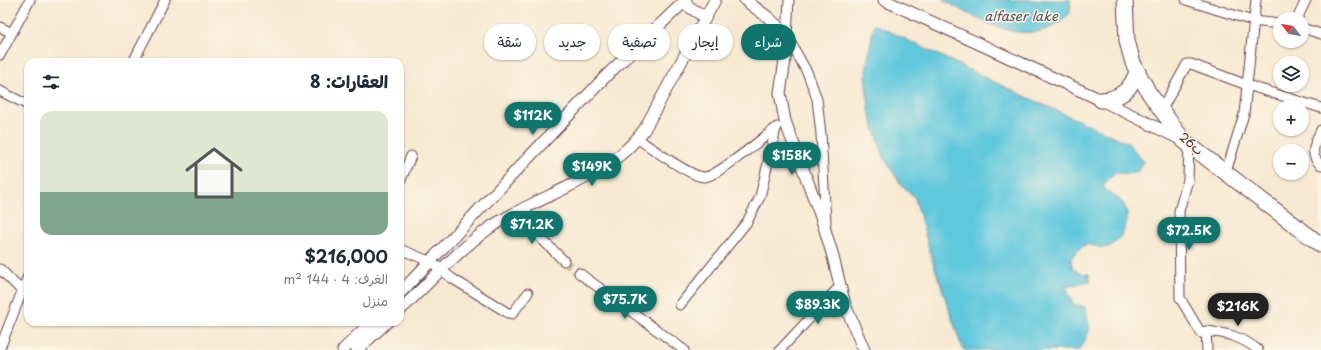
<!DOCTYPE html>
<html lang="ar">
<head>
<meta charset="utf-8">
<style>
  body { margin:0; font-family:"Playpen Sans","Playpen Sans Arabic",sans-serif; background:#f2f2f3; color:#1f2937; direction:rtl; height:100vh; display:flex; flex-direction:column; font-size:15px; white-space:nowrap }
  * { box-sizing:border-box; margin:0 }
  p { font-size:13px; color:#747a83 }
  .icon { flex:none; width:22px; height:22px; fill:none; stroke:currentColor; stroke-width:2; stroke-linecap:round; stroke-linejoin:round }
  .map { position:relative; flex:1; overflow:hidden; direction:ltr }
  .side { position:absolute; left:24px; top:58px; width:380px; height:268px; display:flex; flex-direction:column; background:#fff; border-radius:12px; box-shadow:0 1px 3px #0004; direction:rtl }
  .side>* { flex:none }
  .banner { position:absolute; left:416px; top:24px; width:380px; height:36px; direction:rtl; display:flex; gap:8px }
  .needle { width:26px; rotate:301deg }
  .tools { position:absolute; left:1273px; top:12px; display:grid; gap:8px }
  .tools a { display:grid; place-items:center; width:36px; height:36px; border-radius:50%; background:#fff; box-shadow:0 1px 3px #0004; font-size:20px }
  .price { position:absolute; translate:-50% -34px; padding:0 9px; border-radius:14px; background:#0f766e; color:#fff; font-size:13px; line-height:26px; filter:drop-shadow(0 1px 2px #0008) }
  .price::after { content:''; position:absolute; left:50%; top:24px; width:12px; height:9px; margin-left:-6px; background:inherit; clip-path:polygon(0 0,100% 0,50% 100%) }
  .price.active { background:#222; color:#fff }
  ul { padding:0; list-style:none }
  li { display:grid; align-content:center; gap:8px; height:212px; padding:0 16px }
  li span { display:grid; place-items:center; height:124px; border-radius:12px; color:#555 }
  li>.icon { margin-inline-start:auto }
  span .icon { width:72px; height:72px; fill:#fffc; stroke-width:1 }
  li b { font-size:17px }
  h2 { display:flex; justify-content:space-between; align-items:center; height:48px; padding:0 16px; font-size:17px }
  .tag { padding:0 14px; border-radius:18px; background:#fff; box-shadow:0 1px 3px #0004; font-size:14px; line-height:36px }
  .tag.active { background:#0f766e; color:#fff }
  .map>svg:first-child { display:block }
</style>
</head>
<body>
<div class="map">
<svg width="1321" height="350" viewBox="0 0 1321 350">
  <rect width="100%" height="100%" fill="#fcf5e5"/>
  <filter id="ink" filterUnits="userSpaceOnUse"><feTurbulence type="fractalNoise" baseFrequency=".025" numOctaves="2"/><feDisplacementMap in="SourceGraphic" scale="8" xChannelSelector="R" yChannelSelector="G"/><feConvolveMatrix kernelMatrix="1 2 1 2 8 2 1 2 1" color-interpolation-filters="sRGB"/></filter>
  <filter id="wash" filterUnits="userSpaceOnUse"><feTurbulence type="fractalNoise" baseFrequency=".012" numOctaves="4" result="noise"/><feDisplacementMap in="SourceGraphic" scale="16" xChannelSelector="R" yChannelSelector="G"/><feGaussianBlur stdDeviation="0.9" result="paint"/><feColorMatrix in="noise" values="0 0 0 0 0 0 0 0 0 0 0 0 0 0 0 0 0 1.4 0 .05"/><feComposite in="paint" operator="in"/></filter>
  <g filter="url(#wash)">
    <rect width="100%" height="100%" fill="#f7e9d1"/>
    <!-- water -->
    <path fill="#61c8dd" stroke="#567484" d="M943,0H1070V13C1032,54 982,21 943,0Z
      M874,24L1009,89L1128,143L1143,161L1140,170C1122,181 1116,162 1103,187C1110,196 1120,196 1125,207C1132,221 1121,241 1108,247C1101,249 1094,246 1087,244L1079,249L1071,258L1072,267L1079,273L1089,274L1090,281L1066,287L1073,304L1085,307L1090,329L1080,350H964L960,342L932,259L915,198L900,183L884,158L870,115L865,77Z"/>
  </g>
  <g filter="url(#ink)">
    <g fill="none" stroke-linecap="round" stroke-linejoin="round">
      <!-- minor-tunnel -->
      <path stroke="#d4c1b0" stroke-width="9" stroke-dasharray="9 4.5" stroke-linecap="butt" d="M564,261L579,273"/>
      <defs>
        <path id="minor" d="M789,0L787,36L808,74L817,99L821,134L826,223
          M1186,0L1253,21L1280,24
          M1297,19L1306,0
          M0,27L12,33
          M1302,28L1321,34
          M0,55L30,0
          M133,62L165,0
          M0,91L28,105
          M1161,111L1187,64H1191L1247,85L1321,108
          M1321,130C1315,142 1308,155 1321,165
          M638,139C650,147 691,177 704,177C717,177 765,136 777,127
          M1189,144L1188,180L1179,211L1180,298L1201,333L1206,331L1207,350
          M1226,172L1244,114L1256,0
          M400,182L411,156
          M515,213L564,261
          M400,249L431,262L453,279L508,313L512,314L528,293
          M0,269L22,291
          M579,273L684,350
          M680,305L747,222L760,197L776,128
          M1206,331C1227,333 1242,337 1258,350
          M0,348L28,276
          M780,350L840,286"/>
        <path id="tertiary" d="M745,0L769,18L787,36L785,60L780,93L785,121L821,217L832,253L845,305L864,350
          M884,0L1101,100L1182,140
          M683,3L705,17
          M400,293L607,75L686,0
          M400,310C429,283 456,252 488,229C538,194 607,181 644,130L715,0
          M343,350L371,322
          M357,350L387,322"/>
        <path id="trunk" d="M1125,0L1127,41L1133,63L1149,93L1184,141L1321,245
          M1101,100C1120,99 1132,89 1137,71"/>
      </defs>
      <!-- minor casing -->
      <use href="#minor" stroke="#643d44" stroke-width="11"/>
      <!-- tertiary casing -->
      <use href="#tertiary" stroke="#643d44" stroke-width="13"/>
      <!-- trunk casing -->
      <use href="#trunk" stroke="#643d44" stroke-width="17"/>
      <!-- minor -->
      <use href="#minor" stroke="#fff" stroke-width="9"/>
      <!-- tertiary -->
      <use href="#tertiary" stroke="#fff" stroke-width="11"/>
      <!-- trunk -->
      <use href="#trunk" stroke="#fff" stroke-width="15"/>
    </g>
  </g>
  <g text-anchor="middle" stroke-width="3" stroke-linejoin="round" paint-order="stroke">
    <!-- street labels -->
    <g font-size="12" fill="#4a1f2b" stroke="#fcf5e5">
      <text transform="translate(1191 144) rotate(41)" y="4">26ب</text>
    </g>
    <!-- water labels -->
    <g font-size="13" font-style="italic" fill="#515260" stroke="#fcf5e5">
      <text x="1021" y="21">alfaser lake</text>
    </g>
  </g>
</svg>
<div class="tools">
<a><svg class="needle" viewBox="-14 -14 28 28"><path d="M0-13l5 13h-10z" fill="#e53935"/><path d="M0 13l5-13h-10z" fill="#747a83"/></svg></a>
<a><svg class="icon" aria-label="layers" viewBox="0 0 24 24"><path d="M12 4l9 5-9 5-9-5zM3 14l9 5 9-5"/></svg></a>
<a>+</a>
<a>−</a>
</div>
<b class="price" style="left:533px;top:136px">$112K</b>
<b class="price" style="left:792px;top:176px">$158K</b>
<b class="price" style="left:592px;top:187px">$149K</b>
<b class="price" style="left:532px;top:245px">$71.2K</b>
<b class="price" style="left:1189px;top:251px">$72.5K</b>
<b class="price" style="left:625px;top:320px">$75.7K</b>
<b class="price" style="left:818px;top:325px">$89.3K</b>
<b class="price active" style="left:1238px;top:327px">$216K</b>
<div class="banner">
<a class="tag active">شراء</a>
<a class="tag">إيجار</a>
<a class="tag">تصفية</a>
<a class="tag">جديد</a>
<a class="tag">شقة</a>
</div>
<section class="side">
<h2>العقارات: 8<svg class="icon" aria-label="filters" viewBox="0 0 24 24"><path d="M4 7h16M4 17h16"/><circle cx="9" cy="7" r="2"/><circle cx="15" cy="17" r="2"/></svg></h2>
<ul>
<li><span style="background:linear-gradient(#dfe7d0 65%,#7fa58c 0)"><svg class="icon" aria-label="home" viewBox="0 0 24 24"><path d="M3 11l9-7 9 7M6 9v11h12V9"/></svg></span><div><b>$216,000</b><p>الغرف: 4 · 144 m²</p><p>منزل</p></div></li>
</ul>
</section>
</div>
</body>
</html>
